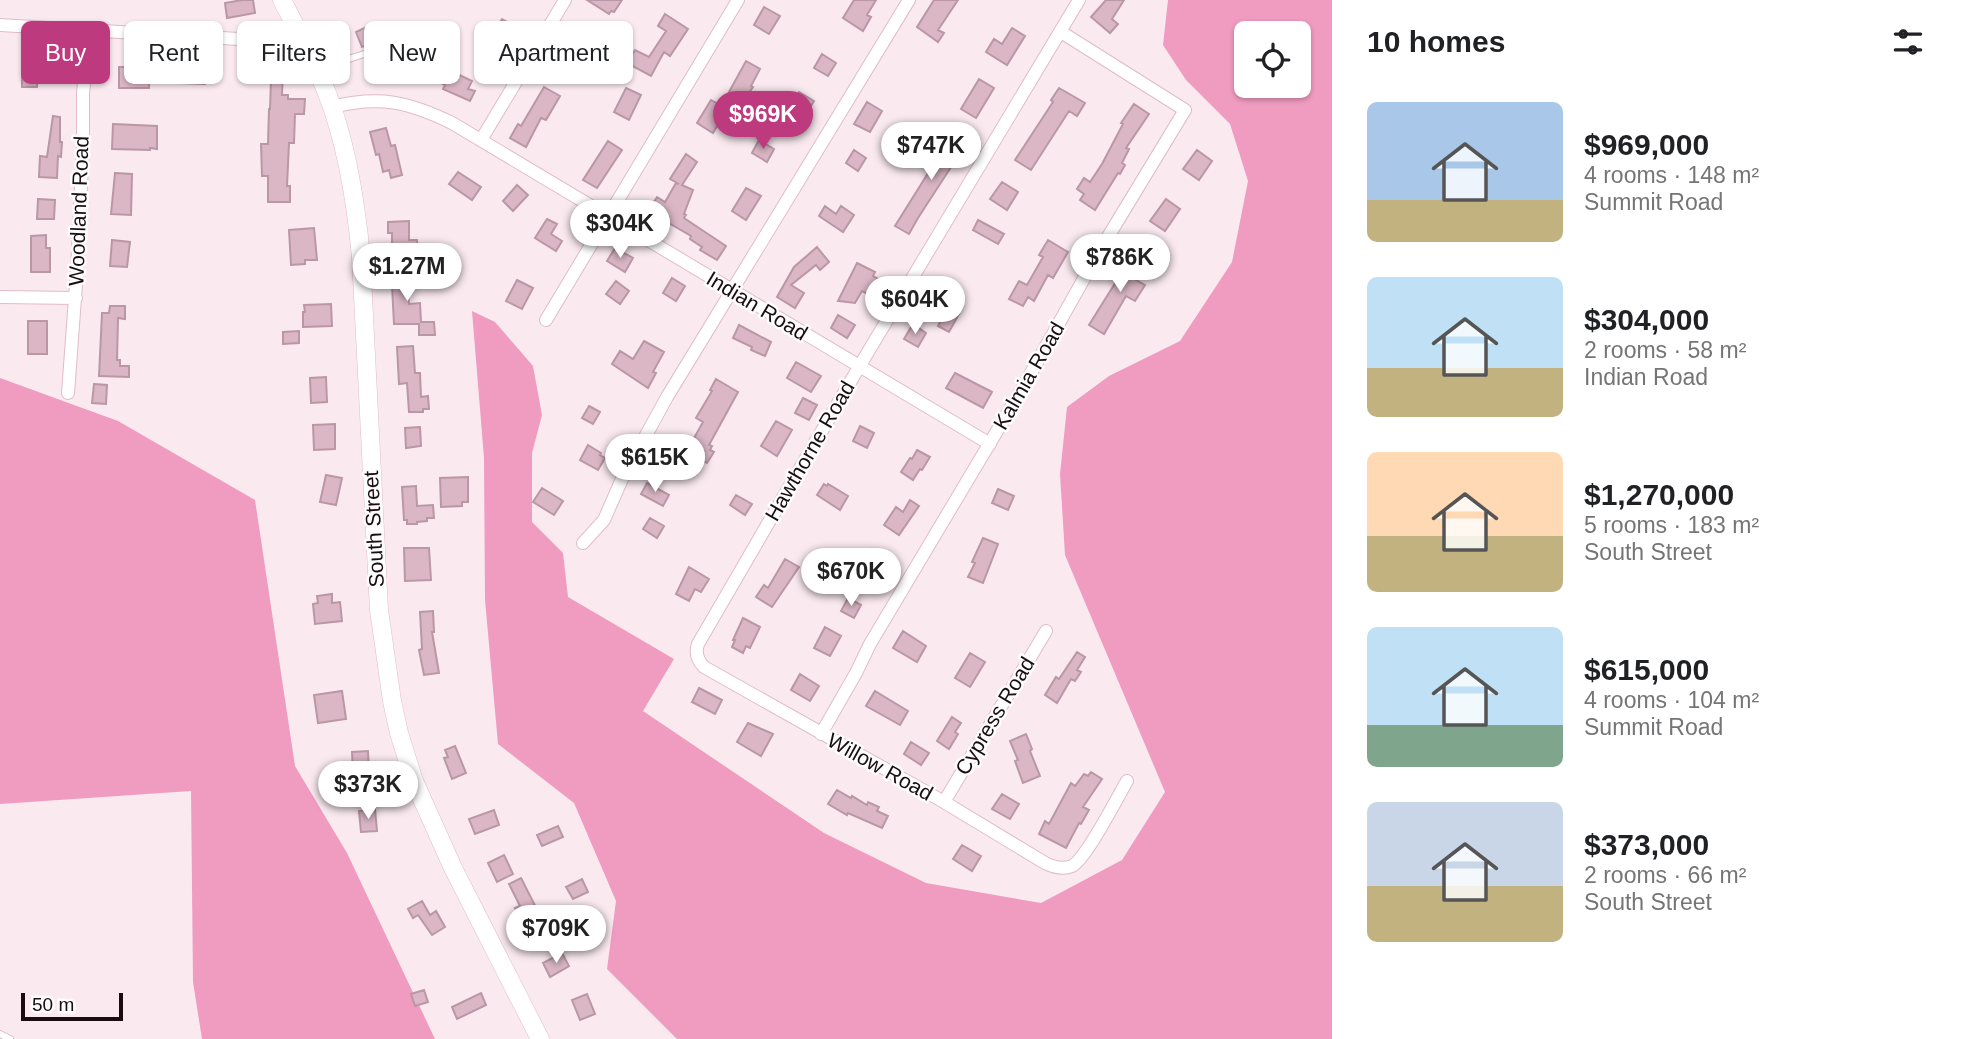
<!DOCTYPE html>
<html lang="en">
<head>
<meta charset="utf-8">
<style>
  body { margin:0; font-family:Helvetica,sans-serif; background:#f6f6f6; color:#202124; height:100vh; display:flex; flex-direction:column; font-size:26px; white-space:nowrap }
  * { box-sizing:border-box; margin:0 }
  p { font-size:23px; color:#757577 }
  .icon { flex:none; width:38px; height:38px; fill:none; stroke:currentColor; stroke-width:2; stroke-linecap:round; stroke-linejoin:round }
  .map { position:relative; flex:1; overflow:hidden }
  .panel { display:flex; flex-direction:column; background:#fff; width:630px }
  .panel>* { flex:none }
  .banner { position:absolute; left:21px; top:21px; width:665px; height:63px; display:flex; gap:14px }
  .tools { position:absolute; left:1234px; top:21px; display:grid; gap:14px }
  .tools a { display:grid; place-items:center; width:77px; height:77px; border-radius:10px; background:#fff; box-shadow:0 2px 5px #0004; font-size:35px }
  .scale { position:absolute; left:21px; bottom:18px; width:102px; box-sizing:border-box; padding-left:7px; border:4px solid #190d12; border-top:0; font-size:19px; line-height:24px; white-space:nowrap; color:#190d12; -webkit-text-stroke:5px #fcfcfc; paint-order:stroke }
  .price { position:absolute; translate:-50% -60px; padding:0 16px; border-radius:24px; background:#fff; color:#222; font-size:23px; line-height:46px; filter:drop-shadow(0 2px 4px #0008) }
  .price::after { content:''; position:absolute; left:50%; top:42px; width:21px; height:16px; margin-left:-10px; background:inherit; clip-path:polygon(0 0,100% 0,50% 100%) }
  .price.active { background:#bd3a7f; color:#fff }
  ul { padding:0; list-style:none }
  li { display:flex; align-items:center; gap:21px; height:175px; padding:0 35px }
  li span { display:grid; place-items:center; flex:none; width:196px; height:140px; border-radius:10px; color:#555 }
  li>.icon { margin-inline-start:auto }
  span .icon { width:84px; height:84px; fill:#fffc; stroke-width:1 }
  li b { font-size:30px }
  h2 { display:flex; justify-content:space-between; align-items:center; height:84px; padding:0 35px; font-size:30px }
  .chip { padding:0 24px; border-radius:10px; background:#fff; box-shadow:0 2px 5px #0004; font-size:24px; line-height:63px }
  .chip.active { background:#bd3a7f; color:#fff }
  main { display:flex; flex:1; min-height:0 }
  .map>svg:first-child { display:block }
</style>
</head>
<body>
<main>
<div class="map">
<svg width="1332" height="1039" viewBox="0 0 1332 1039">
  <rect width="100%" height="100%" fill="#faeaf0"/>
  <!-- forest -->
  <path fill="#f09bc0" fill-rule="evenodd" d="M1168,0H1332V1039H677L607,969L616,901L574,803L498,744L485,600L484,458L472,311L495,322L533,366L542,415L532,453V522L563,553L568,597L674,659L643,711L824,833L926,883L1041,903L1122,860L1165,792L1065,555L1060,474L1067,407L1109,376L1180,341L1232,262L1248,181L1230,124L1186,80L1163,45ZM1246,33H1298V86H1246Z
    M0,378L118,421L255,500L295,766L347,853L435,1039H202L193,982L191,791L0,804Z"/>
  <!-- building -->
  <path fill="#dbb7c6" stroke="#ba97a5" stroke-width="2" d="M242,0H253L255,13L227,18L225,3Z
    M587,0H622L614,12L611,11L609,14Z
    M854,0H876L867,15L871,17L863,31L843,18Z
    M934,0H958L938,30L944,33L938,42L917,27Z
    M1106,0H1124L1112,19L1118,24L1110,33L1091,17Z
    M764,7L780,16L769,34L754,25Z
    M665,14L688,29L670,56L664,52L651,76L627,63L635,50L649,57L666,31L658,26Z
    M502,19L521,30L507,52L504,50L496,62L484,55L497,34L494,32Z
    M371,25L372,28L377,26L382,39L362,47L356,32Z
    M430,26L435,39L421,45L416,31Z
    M1012,28L1025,36L1007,65L986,52L994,39L1002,44Z
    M55,51L72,53L69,72L52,69Z
    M822,54L836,63L828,76L814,68Z
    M567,58L584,68L576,80L560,71Z
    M746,61L760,69L751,86L753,87L743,101L729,92Z
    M436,66L450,74L451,71L472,81L468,89L475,91L470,101L443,89L445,85L430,77Z
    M119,67H149V88H119Z
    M266,67L283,68L282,95H288V99H305L304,114H295L294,143H289L287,186H290V202H268V176H262L261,144H268L269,109H270L271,80H266Z
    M181,68H205V84L180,83Z
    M22,71H38L37,87H22Z
    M979,79L994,88L976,118L961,109Z
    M544,87L560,96L546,120L541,118L526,147L510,138L518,124L521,126Z
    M626,88L641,95L629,120L614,112Z
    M1059,88L1085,103L1077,116L1069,111L1031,170L1015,160L1053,102L1051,100Z
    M799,92L814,101L804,117L789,108Z
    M711,100L727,109L713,133L697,123Z
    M867,102L882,111L870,132L854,124Z
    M1134,104L1149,114L1126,148L1129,149L1122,163L1125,165L1120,174L1118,173L1095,210L1080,200L1084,194L1077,189L1084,178L1090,182L1102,164L1123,124L1121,123Z
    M53,116L60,117V142H62L61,157L58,156L57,178L39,177L40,156L47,157Z
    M113,124L157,126V149L150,148V150L112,149Z
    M386,128L391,146L395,145L402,175L391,178L389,170L383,172L379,154L376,155L370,132Z
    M948,129L965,140L948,165L951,167L918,218L909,234L895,226L945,146L940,143Z
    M759,140L774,149L767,162L752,153Z
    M608,141L622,150L597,188L583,180Z
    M854,150L866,158L858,171L846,163Z
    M1197,150L1212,161L1199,180L1183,169Z
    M686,154L697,162L682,185L693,190L684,214L686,215L684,218L726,246L717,260L700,250L702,247L690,239L691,236L648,211L657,197L665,202L676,183L679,184L670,179Z
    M458,172L481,187L472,200L449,184Z
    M115,173L132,174L131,215L111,214Z
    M1002,182L1018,192L1007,210L990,199Z
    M517,185L528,195L513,211L503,201Z
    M746,188L761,196L746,220L732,211Z
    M38,199L55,200L54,219H37Z
    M1166,199L1180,209L1165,231L1150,221Z
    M825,206L836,214L841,206L854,215L843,232L819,216Z
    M547,219L557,224L551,234L562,241L556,251L535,238Z
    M978,220L1004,234L998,244L973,230Z
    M409,221V240H417L418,255H397L396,247H392V233H388V222Z
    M314,228L317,260H305V264L291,265L289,230Z
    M46,235V248H50V272H31V236Z
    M112,240L130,242L127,267L110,266Z
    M1048,240L1068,252L1053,278L1048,275L1034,301L1028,297L1023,306L1009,299L1019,281L1027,285L1043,257L1039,255Z
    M817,247L829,262L820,270L816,265L791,285L804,293L795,308L777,297L794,267Z
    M615,248L633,258L625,272L607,261Z
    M1134,253L1147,262L1136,280L1145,285L1135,301L1126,296L1104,334L1089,325Z
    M857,263L875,272L873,276L880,280L872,296L862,291L855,303L838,301Z
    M406,265L409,304L420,303L421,322H434L435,335H419V324H394L391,267Z
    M672,278L685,286L676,301L663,293Z
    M517,280L533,288L522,309L506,301Z
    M616,281L629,291L620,304L606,294Z
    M946,298L963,307L949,332L938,326L943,316L937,313Z
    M331,304L332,326L303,327V312H305L304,305Z
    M110,306H125V319L118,318L117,360H120V366H129V377L99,376L102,313H109Z
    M838,315L855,325L847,338L831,328Z
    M28,321H47V354H28Z
    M913,324L926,333L918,347L904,339Z
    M739,325L771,342L765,356L751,350L752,347L733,338Z
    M299,331V343L283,344V332Z
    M644,341L664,352L653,372L656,373L648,388L612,364L620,351L633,359Z
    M413,346L415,373H420L421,397L428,396L429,409H423V412H409L407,383L399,384L397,347Z
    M796,362L821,376L811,392L787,378Z
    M955,373L992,392L983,408L946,388Z
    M326,377L327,402L311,403L310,378Z
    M716,379L738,392L709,445L712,446L710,450L714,452L707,463L687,451L703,422L696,418L712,391L710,390Z
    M94,384L107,385L106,404L92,403Z
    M803,398L817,405L809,420L795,413Z
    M589,406L600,412L593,424L582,418Z
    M776,421L792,430L777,456L761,446Z
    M335,424V449L314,450L313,425Z
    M860,426L874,433L867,448L853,441Z
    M420,427L421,446L406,448L405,428Z
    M588,445L601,453L600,455L605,458L598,470L580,460Z
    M917,450L930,457L922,470L920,469L913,480L901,472L910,458L912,459Z
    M326,475L342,478L336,505L320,502Z
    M468,477V502H462V506L441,507L440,478Z
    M647,483L669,495L663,506L641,494Z
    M824,484L827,486L828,484L848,496L840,510L817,495Z
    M416,486L417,506L433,505L434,518H427V521L417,522V524H407V520H404L402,487Z
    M542,488L563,501L554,515L533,502Z
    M998,489L1014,496L1008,510L992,503Z
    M736,495L752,504L745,515L730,505Z
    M910,500L919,506L899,535L884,525L896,507L903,512Z
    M650,518L664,526L657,538L643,529Z
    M983,538L998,544L983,583L968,577L975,563L972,562Z
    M404,548H429L431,580L405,581Z
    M871,549L887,559L876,578L860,568Z
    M785,559L799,567L772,607L756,597L764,585L768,588Z
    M689,567L709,579L701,592L695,589L689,601L676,594Z
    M332,594V603L340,602L342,621L315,624L313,604L318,603L317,596Z
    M848,598L861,605L854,618L841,611Z
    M433,611L434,632H432L439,673L424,675L419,650L422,649L420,612Z
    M743,618L760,627L750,648L746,646L743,653L732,647L735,640H733Z
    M825,627L841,636L830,656L814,648Z
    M903,631L926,646L917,662L893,648Z
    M1077,652L1085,657L1077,670L1081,672L1075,681L1071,679L1057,703L1045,695L1056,677L1059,679Z
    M970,653L985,662L970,687L955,678Z
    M800,674L819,686L810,701L791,690Z
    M699,688L722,700L715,714L692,702Z
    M342,691L346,719L318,723L314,695Z
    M875,691L908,711L900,725L866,706Z
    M952,717L961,723L955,732L958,734L949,749L937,741Z
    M748,723L773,734L761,756L737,742Z
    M1026,734L1032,749L1030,751L1040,776L1023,783L1015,761L1018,760L1010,741Z
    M911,742L929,753L921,765L904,754Z
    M455,746L466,773L452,779L444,758L448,757L445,750Z
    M368,751L369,774H363V785L341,786V776L353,775L352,752Z
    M1091,772L1102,779L1083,807L1089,810L1081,824L1079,823L1066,848L1039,834L1045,821L1049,824L1071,783L1075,786L1084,774L1088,776Z
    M837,790L851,798L852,796L867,805L868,802L879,807L877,811L888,816L882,828L848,813L847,815L828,804Z
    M1002,794L1019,804L1010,819L992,809Z
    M375,809L377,831L361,832L359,811Z
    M494,810L499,825L475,834L469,819Z
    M558,826L563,837L542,846L537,835Z
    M962,845L981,856L972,871L953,859Z
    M504,855L513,874L497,882L488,863Z
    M521,878L550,935L540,940L533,926L526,929L515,908L520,906L509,884Z
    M582,879L588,892L573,899L566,887Z
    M422,901L430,915L436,911L445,927L432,935L418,915L413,918L408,909Z
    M562,953L569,966L550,977L543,963Z
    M424,990L428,1002L415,1006L411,994Z
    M481,993L486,1005L457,1019L452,1007Z
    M587,994L595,1014L580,1020L572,1000Z"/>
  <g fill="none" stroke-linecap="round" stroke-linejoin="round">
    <defs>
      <path id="lane" d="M318,69L407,40
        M0,1034L10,1039"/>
      <path id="street" d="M1079,0L859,367L698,644C695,653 697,660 704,667L944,802L1045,863C1053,867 1062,870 1072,866C1086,859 1117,798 1127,781
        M0,25L256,40L288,38L299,33
        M332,107C379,95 409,102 452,123L990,444
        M481,140L565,0
        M0,297L76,298
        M546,320L738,0
        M68,393L77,271L83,143V94L89,29
        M583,543L604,520L622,479L667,397L909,0
        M821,734L856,673L870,644L1022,389L1100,250L1185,110L1061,32
        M944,802L1046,631"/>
      <path id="secondary" d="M282,0C298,31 314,61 327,93C347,145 356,202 361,257L379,610L392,701L399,733L414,781L453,868L540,1039"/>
    </defs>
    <!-- lane casing -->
    <use href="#lane" stroke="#e0bbca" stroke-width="8"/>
    <!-- street casing -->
    <use href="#street" stroke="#e0bbca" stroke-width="14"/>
    <!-- secondary casing -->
    <use href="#secondary" stroke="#e0bbca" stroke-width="19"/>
    <!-- lane -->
    <use href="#lane" stroke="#fff" stroke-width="6"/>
    <!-- street -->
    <use href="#street" stroke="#fff" stroke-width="12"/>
    <!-- secondary -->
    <use href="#secondary" stroke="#fff" stroke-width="18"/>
  </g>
  <g text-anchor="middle" stroke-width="5" stroke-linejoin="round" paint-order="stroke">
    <!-- street labels -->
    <g font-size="21" fill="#190d12" stroke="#fcfcfc">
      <text transform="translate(79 211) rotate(-88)" y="7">Woodland Road</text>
      <text transform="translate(757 306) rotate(31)" y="7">Indian Road</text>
      <text transform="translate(1029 376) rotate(-60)" y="7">Kalmia Road</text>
      <text transform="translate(810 451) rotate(-60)" y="7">Hawthorne Road</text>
      <text transform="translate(374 529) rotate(-93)" y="7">South Street</text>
      <text transform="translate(995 716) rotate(-59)" y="7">Cypress Road</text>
      <text transform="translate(880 767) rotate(29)" y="7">Willow Road</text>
    </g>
  </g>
</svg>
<div class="tools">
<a><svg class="icon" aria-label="locate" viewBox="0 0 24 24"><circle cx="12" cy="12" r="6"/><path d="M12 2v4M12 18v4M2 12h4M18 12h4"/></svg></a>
</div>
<div class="scale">50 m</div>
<b class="price active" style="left:763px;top:151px">$969K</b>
<b class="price" style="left:931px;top:182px">$747K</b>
<b class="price" style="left:620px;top:260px">$304K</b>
<b class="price" style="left:1120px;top:294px">$786K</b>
<b class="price" style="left:407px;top:303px">$1.27M</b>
<b class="price" style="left:915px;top:336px">$604K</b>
<b class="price" style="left:655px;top:494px">$615K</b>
<b class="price" style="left:851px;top:608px">$670K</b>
<b class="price" style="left:368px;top:821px">$373K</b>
<b class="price" style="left:556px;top:965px">$709K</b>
<div class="banner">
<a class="chip active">Buy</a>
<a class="chip">Rent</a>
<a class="chip">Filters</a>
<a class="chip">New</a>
<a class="chip">Apartment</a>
</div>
</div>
<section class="panel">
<h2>10 homes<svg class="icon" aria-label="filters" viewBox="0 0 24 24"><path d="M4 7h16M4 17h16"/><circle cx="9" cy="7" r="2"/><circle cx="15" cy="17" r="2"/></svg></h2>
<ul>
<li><span style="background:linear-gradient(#a9c7e8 70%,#c2b280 0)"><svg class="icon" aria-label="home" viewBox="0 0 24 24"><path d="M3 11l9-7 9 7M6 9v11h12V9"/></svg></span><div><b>$969,000</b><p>4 rooms · 148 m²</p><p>Summit Road</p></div></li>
<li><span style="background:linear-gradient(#bfe0f5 65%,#c2b280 0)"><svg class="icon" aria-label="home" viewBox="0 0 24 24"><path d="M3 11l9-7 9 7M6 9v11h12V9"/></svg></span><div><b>$304,000</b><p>2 rooms · 58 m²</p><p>Indian Road</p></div></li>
<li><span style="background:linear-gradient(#ffd9b3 60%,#c2b280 0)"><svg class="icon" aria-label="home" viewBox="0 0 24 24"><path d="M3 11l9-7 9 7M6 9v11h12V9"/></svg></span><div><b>$1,270,000</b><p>5 rooms · 183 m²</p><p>South Street</p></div></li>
<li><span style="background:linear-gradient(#bfe0f5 70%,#7fa58c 0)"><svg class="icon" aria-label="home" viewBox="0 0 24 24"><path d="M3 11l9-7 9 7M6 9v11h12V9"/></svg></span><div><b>$615,000</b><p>4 rooms · 104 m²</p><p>Summit Road</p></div></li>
<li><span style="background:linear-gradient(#c9d6e8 60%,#c2b280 0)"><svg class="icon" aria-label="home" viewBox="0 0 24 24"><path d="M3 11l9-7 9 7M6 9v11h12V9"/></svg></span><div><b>$373,000</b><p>2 rooms · 66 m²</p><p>South Street</p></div></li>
</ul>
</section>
</main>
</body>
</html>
